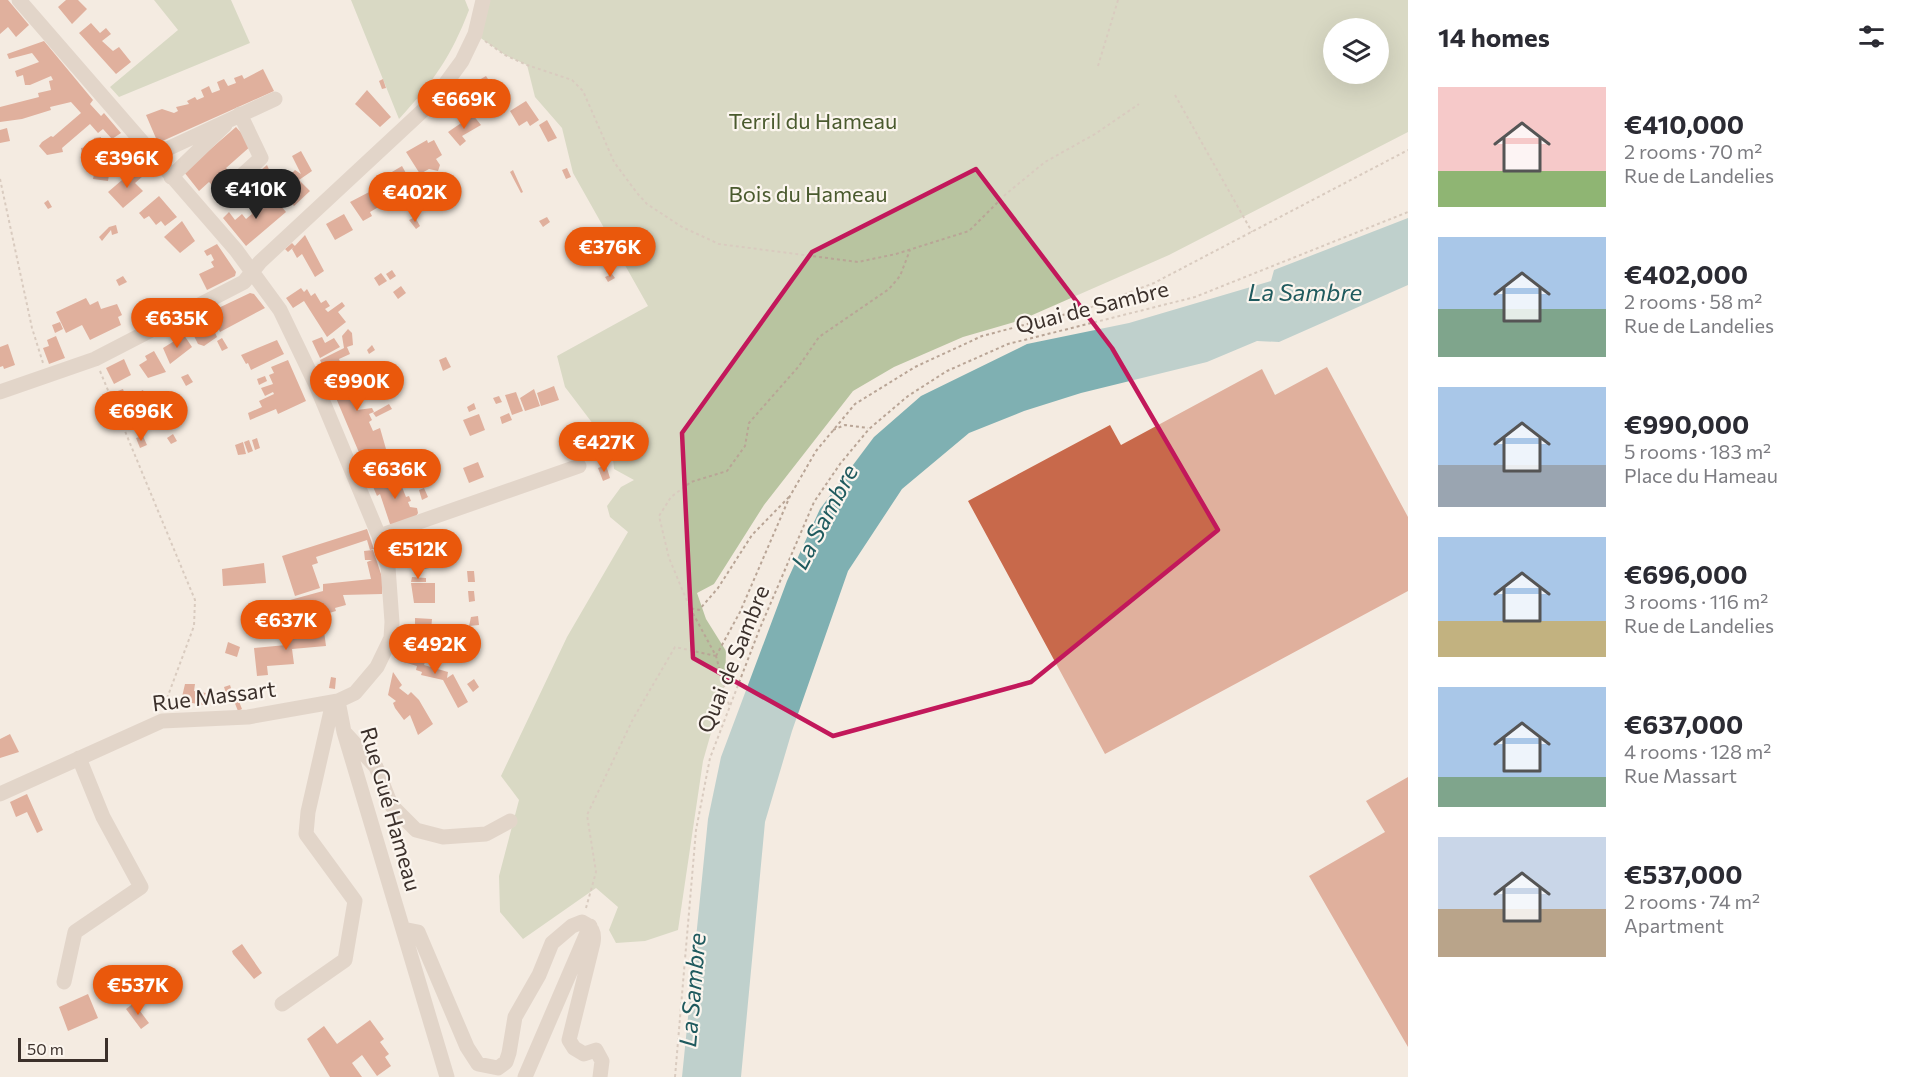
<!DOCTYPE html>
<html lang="en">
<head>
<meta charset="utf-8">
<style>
  body { margin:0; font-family:Commissioner,sans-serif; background:#f7f7f7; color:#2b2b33; height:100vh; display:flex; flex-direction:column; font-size:22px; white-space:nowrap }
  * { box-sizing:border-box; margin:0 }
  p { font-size:20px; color:#7c7c81 }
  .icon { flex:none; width:33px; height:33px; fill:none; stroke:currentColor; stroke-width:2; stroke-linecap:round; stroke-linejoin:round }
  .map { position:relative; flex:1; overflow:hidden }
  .sheet { display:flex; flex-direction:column; background:#fff; width:510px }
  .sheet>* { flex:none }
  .controls { position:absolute; left:1323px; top:18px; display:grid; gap:12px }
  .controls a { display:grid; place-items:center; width:66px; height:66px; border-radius:50%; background:#fff; box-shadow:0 6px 24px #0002; font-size:30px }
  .scale { position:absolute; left:18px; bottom:15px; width:90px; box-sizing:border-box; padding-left:6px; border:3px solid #3b302b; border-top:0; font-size:16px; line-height:21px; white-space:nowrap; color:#3b302b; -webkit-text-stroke:4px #fbf5ee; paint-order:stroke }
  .price { position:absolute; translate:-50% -51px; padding:0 14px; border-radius:21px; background:#ea580c; color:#fff; font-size:20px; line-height:39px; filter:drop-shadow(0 2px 3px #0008) }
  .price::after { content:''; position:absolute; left:50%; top:36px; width:18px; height:14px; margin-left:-9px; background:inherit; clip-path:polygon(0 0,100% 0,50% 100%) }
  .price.selected { background:#222; color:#fff }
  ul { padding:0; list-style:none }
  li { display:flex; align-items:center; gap:18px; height:150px; padding:0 30px }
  li span { display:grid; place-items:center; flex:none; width:168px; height:120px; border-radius:0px; color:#555 }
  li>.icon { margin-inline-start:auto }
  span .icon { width:72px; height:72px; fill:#fffc; stroke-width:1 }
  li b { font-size:26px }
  h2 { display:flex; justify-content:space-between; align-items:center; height:72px; padding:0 30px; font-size:26px }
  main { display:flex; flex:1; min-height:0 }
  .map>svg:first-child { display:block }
</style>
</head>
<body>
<main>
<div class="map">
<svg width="1408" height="1077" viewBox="0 0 1408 1077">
  <rect width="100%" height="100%" fill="#f4ebe1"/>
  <!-- green -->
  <path fill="#b8c4a0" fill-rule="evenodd" d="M154,0H231L250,43L119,97L110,87L178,30Z
    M351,0H465L469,10C451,57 433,82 399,119Z
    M483,0H1408V132L1169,255L1021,320L963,337L894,367L853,391L764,505L714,584L697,593L706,619L726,651L725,684L703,761L678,930L645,941L616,943L609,930L618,907L596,888L523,939L500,912L499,876L519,800L501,776L567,637L628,532L610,517L607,506L621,487L634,480L614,469L612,449L565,387L557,356L648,306L573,173L562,128L535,97L527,65L505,55L475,34ZM1334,28H1378V74H1334Z"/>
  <!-- water -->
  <path fill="#7fb0b2" d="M1408,218V285L1279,342L1257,341L1207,362L1081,393L1024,411L969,433L902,489L848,571L792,731L765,822L741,1077H682L708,819L721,757L787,581L820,509L874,437L921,396L1027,344L1129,323L1271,281L1274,270Z"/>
  <!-- building -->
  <path fill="#c8694b" d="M0,0H8L29,25L16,37L8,27L0,34Z
    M66,0H78L87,9L72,24L58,7Z
    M91,23L100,33L106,28L111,34L102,41L113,51L119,47L131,62L116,74L79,33Z
    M44,41L93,100L90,104L101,116L104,113L121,133L112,139L103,129L98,133L90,124L62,148L63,152L47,155L39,146L42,142L51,136L53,137L81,113L71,102L50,107L51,110L22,119L0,122V107L39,97L38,93L51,90L49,81L53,80L51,76L30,85H25L23,75L17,77L15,71L39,62L32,53L9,59L7,54Z
    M263,69L274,91L158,143L146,115L162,109L174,113L178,111L176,107L189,104L187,101L195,97L197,100L204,97L201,90L209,86L212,93L220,90L217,82L224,79L228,86L236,83L234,78L242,75L244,79Z
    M486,76L501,99L497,101L499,106L490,111L488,107L483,111L475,97L486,90L479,80Z
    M383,79L386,88L382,89L379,81Z
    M367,90L391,117L380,127L355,104Z
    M526,101L539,120L530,126L527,121L519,126L510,111Z
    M473,115L481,125L462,136L466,141L460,146L448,132Z
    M547,120L557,138L548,142L539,125Z
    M236,127L252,145L226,168L229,171L220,175L222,177L218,180L221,183L215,188L209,182L199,191L184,172Z
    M7,128L10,141L0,143V130Z
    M101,137L103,154L86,157V155H82L81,148L92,146L94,138Z
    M122,138L136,155L121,167L117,162L109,169L108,173L94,172L95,161L110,160L104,153Z
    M427,140L428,143L434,140L442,155L436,159L440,165L438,171L429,169L420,174L406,152Z
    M301,151L312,171L299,180L310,191L294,206L284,194L289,190L285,186L288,182L286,179L295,170L301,174L292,156Z
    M267,165L271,174L247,194L241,187Z
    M402,166L411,182L389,194L380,179Z
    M136,168L143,176L135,183L143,191L123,208L108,192Z
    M567,168L571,177L566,179L562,170Z
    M513,170L523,192L521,193L510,172Z
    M94,174L109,175L108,181L93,179Z
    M373,190L382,205L370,212L372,216L363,221L350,202Z
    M271,194L286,212L246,246L223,218L229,212L235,220L242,214L246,219L252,214L251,211L258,205L259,208Z
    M159,196L177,217L165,226L161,221L156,225L149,216L144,219L139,213Z
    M48,200L52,207L48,209L44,203Z
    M344,214L353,230L335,240L326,224Z
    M415,217L420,226L416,229L409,220Z
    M547,217L550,222L543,227L539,221Z
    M182,221L195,241L180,253L164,237Z
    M116,225L118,233L112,235L111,230L102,241L99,237L109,227Z
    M305,235L324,271L315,277L302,254L297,258L292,249Z
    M292,243L295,246L288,252L285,249Z
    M217,244L236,272L235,276L207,290L199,274L214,267L211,262L214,260L211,254L207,256L204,251Z
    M392,270L396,276L390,280L386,274Z
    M381,273L387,281L379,286L374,278Z
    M612,274L615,278L608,282L605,277Z
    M123,276L127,282L119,286L116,280Z
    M401,286L406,293L398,299L393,292Z
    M301,288L304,292L307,289L311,296L315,293L321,303L326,300L330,306L325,309L328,312L342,302L345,306L338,312L346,322L327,337L304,301L293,308L286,298Z
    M250,293L254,294L265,308L220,332L210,312Z
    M86,298L90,305L98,301L101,309L117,304L122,315L118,317L121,325L90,340L82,325L66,333L56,312Z
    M153,302L159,312L143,320L138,309Z
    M210,321L217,337L204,346L198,344L191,330Z
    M60,322L63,329L55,333L52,325Z
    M348,329L352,333L353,345L347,347L350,354L339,359L341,364L345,363L356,385L368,379L370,382L366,385L370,393L357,399L359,403L355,405L357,410L372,408L374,412L369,414L372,420L369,422L373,431L380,428L388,456L397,451L399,456L382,464L384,469L390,466L393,473L371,481L320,360L344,348L342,336Z
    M184,335L192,347L170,364L163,348Z
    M56,336L65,358L49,364L43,348L49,346L47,340Z
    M322,337L325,343L334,338L340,347L320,358L312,341Z
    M222,338L228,348L222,351L217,341Z
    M277,340L284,354L251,370L248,363L246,364L241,355Z
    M8,344L15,365L4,369L3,366L0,367V347Z
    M372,345L375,350L369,354L367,350Z
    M154,351L166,372L148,378L139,365L147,360L145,356Z
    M446,357L451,367L443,371L439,360Z
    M124,359L131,375L114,384L106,368Z
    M288,360L306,401L278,414L276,409L250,420L248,413L262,407L259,401L274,394L273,392L265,396L261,388L273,384L269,375L274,373L271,367Z
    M1327,367L1408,517V591L1105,754L968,501L1110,425L1121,445L1262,369L1275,395Z
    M188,374L193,382L186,386L181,377Z
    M265,376L267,381L259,385L257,379Z
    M554,386L559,400L541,406L537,393Z
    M123,389L130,409L124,412L115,392Z
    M534,389L540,406L525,411L520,398Z
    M143,390L151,412L144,414L137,393Z
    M516,392L523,411L512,415L505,395Z
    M499,396L502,402L496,404L493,398Z
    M474,403L476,409L469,412L467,407Z
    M389,404L392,409L376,417L373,413Z
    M175,409L178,414L171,418L168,413Z
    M509,413L512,420L502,424L500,417Z
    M479,414L485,430L470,436L463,420Z
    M173,434L177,441L171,444L167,438Z
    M143,436L147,445L140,448L136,438Z
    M257,438L260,448L255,450L252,440Z
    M249,440L253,451L248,453L244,442Z
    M243,442L246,454L238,455L235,445Z
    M478,462L484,477L469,483L463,468Z
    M606,465L610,478L603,481L598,468Z
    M388,476L391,485L406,478L409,484L402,487L406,497L409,496L411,501L408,502L410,507L417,508L418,513L415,518L394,525L390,524L380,494L377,496L371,482Z
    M424,488L428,497L422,500L419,490Z
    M367,529L374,549L370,550L367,540L316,557L318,563L312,565L320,588L295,596L282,556Z
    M438,542L440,552L445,551L448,564L420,570L412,547Z
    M373,550L383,580L382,594L343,595L346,605L335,608L336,611L274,629L268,606L323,591V584L371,579L367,562L372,560H365L364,551Z
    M264,563L266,583L223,586L222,569Z
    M467,571H474L475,582H468Z
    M412,577L426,578V582H411Z
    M411,583H435V603H414Z
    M468,591H474L475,601L469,602Z
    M478,616L479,625L469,626L471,617Z
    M415,618L432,619L430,642L415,641Z
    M324,631L326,646L292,649L294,664L267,666L268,675L257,676L254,648L286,645L285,635Z
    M228,642L240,647L237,657L225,653Z
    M403,649L427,656L424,665L448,672L447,678L453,674L468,702L458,708L443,680L421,675L422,672L416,670L417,666L400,661Z
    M393,672L402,685L399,688L408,695L411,692L419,700L433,724L418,735L410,715L404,720L395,708L393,703L396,701L388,695Z
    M331,677L336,678L335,689L329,688Z
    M474,679L479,687L473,692L467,684Z
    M185,684H195L194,691L206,693L203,705L181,701Z
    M230,685L235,700L238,699L242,709L238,711L234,701L229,703L224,687Z
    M10,734L19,752L0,758V739Z
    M1408,777V1047L1309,876L1385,832L1366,801Z
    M27,794L43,830L37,833L27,812L16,817L10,802Z
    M242,944L262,973L254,979L233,954L232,951Z
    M88,994L98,1018L68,1031L59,1007Z
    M134,1003L149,1023L141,1029L126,1009Z
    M370,1020L384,1039L380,1042L389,1054L385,1057L391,1066L377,1076L362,1055L352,1063L362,1077H330L307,1039L324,1026L337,1044Z"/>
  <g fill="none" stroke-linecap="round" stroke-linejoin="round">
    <!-- path -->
    <path stroke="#b9a596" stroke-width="2" stroke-dasharray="3 3" stroke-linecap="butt" d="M485,41L505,55L527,65L572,80L583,91L614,162L637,193L647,204L682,227L719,244L858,262L896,254L969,231L1006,194L1045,162L1095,134L1139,104
      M1098,66L1118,0
      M1175,95L1252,232
      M0,179L32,328L43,363
      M100,371L195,600L194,626L163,709
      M833,430L845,425L868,428
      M789,497L752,535L718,588L699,610L690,608L669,558L659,516L671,497L691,482L727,471L745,446L749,423L799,366L819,337L889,289L900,276L910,250
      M690,608L716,656L729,705
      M716,656L740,612L790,496L816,451L855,404L915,367L982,336L1089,308L1154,283L1408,150
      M586,908L596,872L587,815L633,719L675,647L716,656
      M675,1077L696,830L710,758L760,628L814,502L840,464L869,429L908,396L947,371L1008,344L1195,297L1408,212"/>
    <!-- minor -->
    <path stroke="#cdbbac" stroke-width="15" d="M152,156L275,99
      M171,177L225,125
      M239,178L261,158L240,114
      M0,392L95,359L244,282L260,262L432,102L462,61L475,34L483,0
      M379,536L579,466
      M338,701L344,732L447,1077
      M346,734L376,767L391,805L416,830L443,837L486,834L510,821
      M0,794L162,721L248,717L338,701L355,693L377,667L391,638L392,622L388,567L379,536L316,385L280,310L236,250L19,0
      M403,929L418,932L467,1047L478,1064L498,1068L506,1062L509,1053L515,1017L539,975L552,943L572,926L582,922C592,927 595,932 593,943L569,1040L574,1048L584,1054L596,1050L602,1061L600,1077
      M64,982L75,932L141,887L103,817L79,758
      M282,1004L345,960L355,901L306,834L308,812L333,702
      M525,1077L590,926"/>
  </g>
  <!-- marked area -->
  <path d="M0 0H1408V1077H0ZM976,169L1112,348L1218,530L1031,682L833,736L693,658L682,433L812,252Z" fill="#f4ebe1" fill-opacity=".55" fill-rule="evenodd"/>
  <path fill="none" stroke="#c2185b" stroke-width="4.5" stroke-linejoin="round" d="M976,169L1112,348L1218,530L1031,682L833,736L693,658L682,433L812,252Z"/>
  <g text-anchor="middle" stroke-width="4.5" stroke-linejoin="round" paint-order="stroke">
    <!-- park labels -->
    <g font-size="22" fill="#4a5a2e" stroke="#fbf5ee">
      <text x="813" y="129">Terril du Hameau</text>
      <text x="808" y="202">Bois du Hameau</text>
    </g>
    <!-- street labels -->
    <g font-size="22" fill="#3b302b" stroke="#fbf5ee">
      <text transform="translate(1092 307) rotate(-14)" y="8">Quai de Sambre</text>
      <text transform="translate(733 659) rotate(-68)" y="8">Quai de Sambre</text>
      <text transform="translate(214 696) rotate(-7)" y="8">Rue Massart</text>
      <text transform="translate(391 809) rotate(74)" y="8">Rue Gué Hameau</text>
    </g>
    <!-- water labels -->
    <g font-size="24" font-style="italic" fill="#1f5a5e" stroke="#fbf5ee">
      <text x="1305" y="301">La Sambre</text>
      <text transform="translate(825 517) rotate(-62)" y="8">La Sambre</text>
      <text transform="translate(693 990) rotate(-85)" y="8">La Sambre</text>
    </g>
  </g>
</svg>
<div class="controls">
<a><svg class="icon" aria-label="layers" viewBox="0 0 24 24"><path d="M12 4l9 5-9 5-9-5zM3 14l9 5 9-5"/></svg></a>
</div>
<div class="scale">50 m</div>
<b class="price" style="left:464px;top:130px">€669K</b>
<b class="price" style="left:127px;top:189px">€396K</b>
<b class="price selected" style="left:256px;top:220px">€410K</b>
<b class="price" style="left:415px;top:223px">€402K</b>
<b class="price" style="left:610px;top:278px">€376K</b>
<b class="price" style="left:177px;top:349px">€635K</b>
<b class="price" style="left:357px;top:412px">€990K</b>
<b class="price" style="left:141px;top:442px">€696K</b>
<b class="price" style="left:604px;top:473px">€427K</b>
<b class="price" style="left:395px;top:500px">€636K</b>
<b class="price" style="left:418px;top:580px">€512K</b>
<b class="price" style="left:286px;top:651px">€637K</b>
<b class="price" style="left:435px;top:675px">€492K</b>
<b class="price" style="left:138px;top:1016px">€537K</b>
</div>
<section class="sheet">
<h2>14 homes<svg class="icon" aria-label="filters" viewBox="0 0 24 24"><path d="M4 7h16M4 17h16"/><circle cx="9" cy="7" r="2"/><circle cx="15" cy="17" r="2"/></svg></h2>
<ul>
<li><span style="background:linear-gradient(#f6c9c9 70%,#8fb573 0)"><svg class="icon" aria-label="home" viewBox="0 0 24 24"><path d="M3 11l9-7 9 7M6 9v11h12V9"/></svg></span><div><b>€410,000</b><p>2 rooms · 70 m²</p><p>Rue de Landelies</p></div></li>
<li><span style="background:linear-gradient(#a9c7e8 60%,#7fa58c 0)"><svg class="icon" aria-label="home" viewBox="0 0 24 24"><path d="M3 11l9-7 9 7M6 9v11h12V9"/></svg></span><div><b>€402,000</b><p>2 rooms · 58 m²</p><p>Rue de Landelies</p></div></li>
<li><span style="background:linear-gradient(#a9c7e8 65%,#9aa5b1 0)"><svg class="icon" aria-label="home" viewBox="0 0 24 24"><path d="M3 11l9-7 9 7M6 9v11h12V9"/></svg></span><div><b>€990,000</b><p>5 rooms · 183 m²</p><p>Place du Hameau</p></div></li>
<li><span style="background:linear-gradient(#a9c7e8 70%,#c2b280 0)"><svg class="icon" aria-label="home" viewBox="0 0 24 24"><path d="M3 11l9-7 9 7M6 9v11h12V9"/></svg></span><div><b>€696,000</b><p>3 rooms · 116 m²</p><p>Rue de Landelies</p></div></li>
<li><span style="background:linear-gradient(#a9c7e8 75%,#7fa58c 0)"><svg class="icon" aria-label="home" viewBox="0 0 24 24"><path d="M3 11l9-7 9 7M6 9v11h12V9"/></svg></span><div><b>€637,000</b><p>4 rooms · 128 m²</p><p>Rue Massart</p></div></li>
<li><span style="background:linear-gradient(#c9d6e8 60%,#b9a48a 0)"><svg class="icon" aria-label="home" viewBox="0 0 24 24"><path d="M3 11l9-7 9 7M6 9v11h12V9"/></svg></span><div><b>€537,000</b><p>2 rooms · 74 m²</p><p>Apartment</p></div></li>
</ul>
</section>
</main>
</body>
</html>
